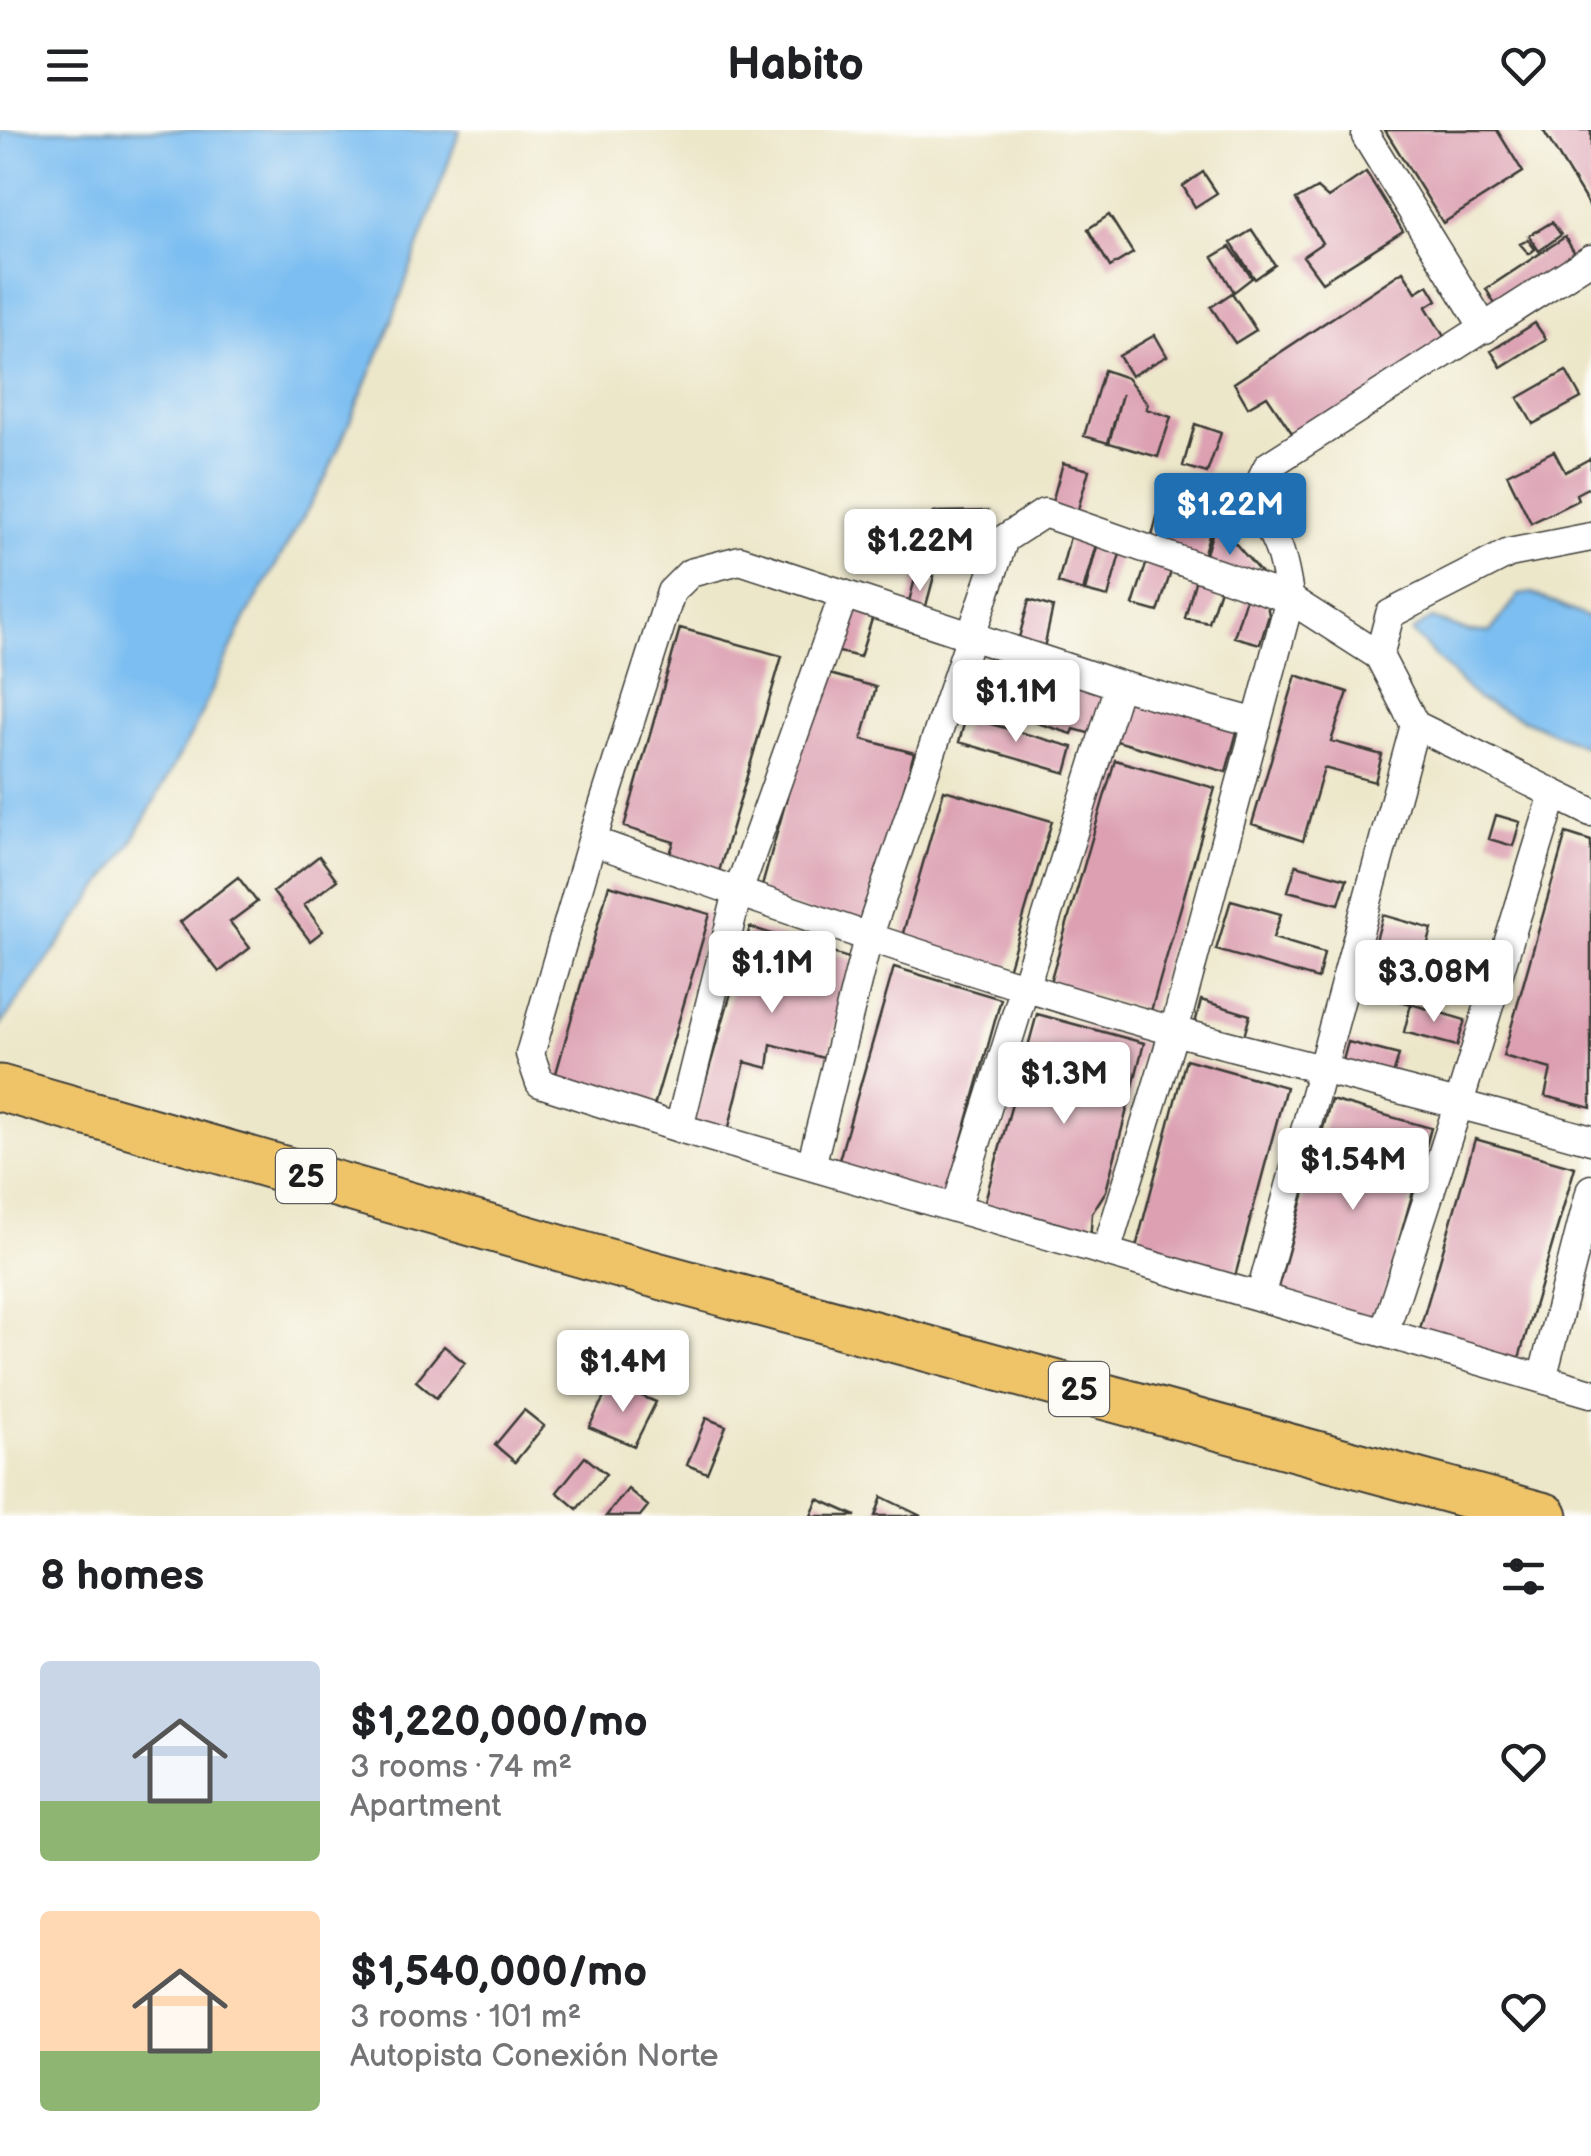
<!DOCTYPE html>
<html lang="en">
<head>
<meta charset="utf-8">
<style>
  body { margin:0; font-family:"Balsamiq Sans",sans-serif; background:#f2f2f2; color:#202124; height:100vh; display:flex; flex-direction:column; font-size:38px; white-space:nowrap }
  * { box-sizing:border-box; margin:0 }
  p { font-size:32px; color:#757577 }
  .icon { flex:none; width:55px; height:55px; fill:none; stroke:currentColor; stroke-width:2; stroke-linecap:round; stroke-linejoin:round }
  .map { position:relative; height:1386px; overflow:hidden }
  .panel { display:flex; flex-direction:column; background:#fff; flex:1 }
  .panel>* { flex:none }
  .price { position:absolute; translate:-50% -85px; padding:0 22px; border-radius:10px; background:#fff; color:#222; font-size:32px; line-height:65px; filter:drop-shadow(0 2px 5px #0008) }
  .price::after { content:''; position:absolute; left:50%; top:60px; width:30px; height:22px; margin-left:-15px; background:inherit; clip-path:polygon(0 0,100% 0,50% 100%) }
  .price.active { background:#1f6fb2; color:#fff }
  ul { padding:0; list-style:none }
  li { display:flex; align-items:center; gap:30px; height:250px; padding:0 40px }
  li span { display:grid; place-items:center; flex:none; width:280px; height:200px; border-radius:10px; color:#555 }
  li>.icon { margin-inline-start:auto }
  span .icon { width:120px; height:120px; fill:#fffc; stroke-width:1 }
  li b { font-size:42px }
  h2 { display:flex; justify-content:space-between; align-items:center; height:120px; padding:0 40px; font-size:42px }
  header { display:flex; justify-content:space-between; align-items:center; height:130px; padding:0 40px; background:#fff; font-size:45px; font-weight:700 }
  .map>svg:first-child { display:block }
</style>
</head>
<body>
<header><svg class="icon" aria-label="menu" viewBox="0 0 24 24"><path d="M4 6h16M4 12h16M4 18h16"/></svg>Habito<svg class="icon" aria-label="heart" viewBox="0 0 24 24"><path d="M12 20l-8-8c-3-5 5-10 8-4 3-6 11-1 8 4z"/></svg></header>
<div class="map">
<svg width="1591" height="1386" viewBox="0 0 1591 1386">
  <rect width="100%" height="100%" fill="#fdfcf7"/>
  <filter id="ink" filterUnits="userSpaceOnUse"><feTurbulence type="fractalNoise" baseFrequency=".01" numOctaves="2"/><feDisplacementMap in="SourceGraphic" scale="20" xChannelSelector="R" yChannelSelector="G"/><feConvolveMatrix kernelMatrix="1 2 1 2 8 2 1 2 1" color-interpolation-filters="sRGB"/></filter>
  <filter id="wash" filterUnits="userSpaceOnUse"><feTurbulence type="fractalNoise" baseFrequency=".0048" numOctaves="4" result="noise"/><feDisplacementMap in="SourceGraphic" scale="40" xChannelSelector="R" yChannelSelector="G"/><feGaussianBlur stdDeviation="2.25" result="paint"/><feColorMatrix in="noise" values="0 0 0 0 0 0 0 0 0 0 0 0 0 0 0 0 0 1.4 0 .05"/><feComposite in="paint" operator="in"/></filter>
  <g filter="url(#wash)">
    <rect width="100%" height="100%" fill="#ede7ca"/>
    <!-- water -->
    <path fill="#7bbef1" stroke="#4c6d86" stroke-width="2.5" d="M0,0H460L386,207L327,345L243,493L195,597L129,717L0,896Z
      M1532,463L1591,489V619L1477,569L1412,502L1432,488L1469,502H1490L1519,465Z"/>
    <g id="blocks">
      <!-- building -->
      <path fill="#dca0b2" d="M1385,0H1497L1523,42L1443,93Z
        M1543,0H1591V79Z
        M1203,42L1217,63L1195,77L1183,56Z
        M1366,42L1403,101L1322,152L1303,126L1322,113L1296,70L1317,58L1328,68Z
        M1109,85L1133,123L1110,137L1088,99Z
        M1552,92L1561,105L1539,121L1529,106Z
        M1252,100L1275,135L1255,149L1231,113Z
        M1565,107L1579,130L1499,181L1486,159Z
        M1528,110L1535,119L1529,124L1520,114Z
        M1230,117L1252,148L1234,162L1213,127Z
        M1403,141L1416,162L1428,155L1437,170L1426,177L1448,213L1298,312L1267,266L1248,277L1234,253Z
        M1232,163L1256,200L1235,213L1211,177Z
        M1535,193L1546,209L1501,237L1491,221Z
        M1155,205L1167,226L1131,246L1119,226Z
        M1104,240L1127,248L1148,274L1146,279L1171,287L1158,327L1109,313L1122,264L1108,313L1084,306Z
        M1566,241L1581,268L1533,294L1518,268Z
        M1195,294L1221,303L1207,343L1183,336Z
        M1554,321L1565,342L1591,328V356L1576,364L1578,370L1531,393L1507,344Z
        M1063,333L1089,340L1075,390L1049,383Z
        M1162,368L1186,379L1184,389L1188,380L1214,388L1201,433L1149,418Z
        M988,381L974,429L926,415L934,382Z
        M1216,391L1273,457L1202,437Z
        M1071,403L1097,411L1083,461L1058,453Z
        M1098,413L1121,420L1108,467L1085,461Z
        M1149,425L1174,432L1158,482L1133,475Z
        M917,441L934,446L923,487L906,483Z
        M1198,441L1223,449L1209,493L1185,488Z
        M1248,461L1265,465L1269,485L1260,514L1234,507Z
        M1029,470L1053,477L1042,527L1016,519Z
        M846,478L873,486L860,527L835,521Z
        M680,498L782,526L716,752L666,735L674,712L624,697Z
        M1038,535L1240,591L1226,642L1074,599L1072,604L1021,588Z
        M822,542L876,557L862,609L914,623L864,799L759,767Z
        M1296,545L1348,562L1331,611L1382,625L1375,652L1324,638L1303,711L1252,694Z
        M966,587L1073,617L1066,643L959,612Z
        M1115,630L1215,658L1151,881L1050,852Z
        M944,660L1052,691L1008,840L901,810Z
        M1496,685L1520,692L1513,716L1489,709Z
        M1566,703L1591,711V978L1545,966L1551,939L1503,926Z
        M319,726L337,750L304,775L323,801L310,811L273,762Z
        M1296,735L1347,749L1339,774L1288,761Z
        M238,747L257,772L230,792L250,818L219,842L180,792Z
        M609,755L710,784L652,983L553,954Z
        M1231,770L1281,784L1273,808L1324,823L1318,849L1216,820Z
        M1383,785L1432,799L1411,874L1362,861Z
        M750,797L855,830L827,929L771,914L768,938L745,932L726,1009L692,998Z
        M894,837L1001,869L945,1070L837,1037Z
        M1201,870L1250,885L1244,906L1195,894Z
        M1411,874L1465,890L1457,916L1404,902Z
        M1037,884L1144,913L1106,1061L1092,1083L1090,1113L983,1078Z
        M1348,912L1399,925L1391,952L1341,938Z
        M1186,929L1286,957L1233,1154L1134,1125Z
        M1331,970L1431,998L1375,1196L1275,1168Z
        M1475,1009L1575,1037L1517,1235L1418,1206Z
        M444,1216L465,1233L436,1268L416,1251Z
        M611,1253L656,1272L634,1316L589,1297Z
        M524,1280L544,1296L515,1332L495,1315Z
        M706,1288L726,1296L707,1343L687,1335Z
        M585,1327L606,1344L577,1379L557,1362Z
        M628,1359L648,1376L640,1386H606Z
        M882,1367L921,1386H875Z
        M818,1369L856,1386H811Z"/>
    </g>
  </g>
  <g filter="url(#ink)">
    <use href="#blocks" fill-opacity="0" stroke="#3b3a36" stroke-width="2.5"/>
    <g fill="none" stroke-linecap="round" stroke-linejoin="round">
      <defs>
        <path id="minor" d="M1366,6L1485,199
          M1591,407L1509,423L1390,484L1379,526L1415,595L1591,682
          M1257,593L1119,555L740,430L690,443L671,462L592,711L530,924L540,953L679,998L1591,1263
          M592,711C785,779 977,847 1174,901C1313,938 1453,971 1591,1010
          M679,998L738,762L844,464
          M811,1036L868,808L1004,409L1044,383L1290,469L1379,526
          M956,1078L1119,555
          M1106,1122L1174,901L1290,469C1286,450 1284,429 1276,412C1263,382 1249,369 1268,336L1591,129
          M1260,1167L1415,595
          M1384,1203L1459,973L1554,664
          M1542,1249L1591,1059"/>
        <path id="trunk" d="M0,958L612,1133L1545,1386"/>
      </defs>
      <!-- minor casing -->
      <use href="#minor" stroke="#3b3a36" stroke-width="31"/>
      <!-- trunk casing -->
      <use href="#trunk" stroke="#3b3a36" stroke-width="49"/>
      <!-- minor -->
      <use href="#minor" stroke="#fff" stroke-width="28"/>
      <!-- trunk -->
      <use href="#trunk" stroke="#efc469" stroke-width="45"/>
    </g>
  </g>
  <g text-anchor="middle" stroke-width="9" stroke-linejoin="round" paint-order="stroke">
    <!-- shield labels -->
    <g fill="#fdfcf7" stroke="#605f5e" stroke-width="2.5">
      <rect x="276" y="1019" width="60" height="54" rx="8"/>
      <rect x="1049" y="1232" width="60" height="54" rx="8"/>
    </g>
    <g font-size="32" font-weight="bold" fill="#1c1c1c">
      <text x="306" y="1057">25</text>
      <text x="1079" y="1270">25</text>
    </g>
  </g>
</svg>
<b class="price active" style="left:1230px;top:428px">$1.22M</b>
<b class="price" style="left:920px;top:464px">$1.22M</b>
<b class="price" style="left:1016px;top:615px">$1.1M</b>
<b class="price" style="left:772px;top:886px">$1.1M</b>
<b class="price" style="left:1434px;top:895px">$3.08M</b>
<b class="price" style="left:1064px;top:997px">$1.3M</b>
<b class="price" style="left:1353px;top:1083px">$1.54M</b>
<b class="price" style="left:623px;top:1285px">$1.4M</b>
</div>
<section class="panel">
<h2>8 homes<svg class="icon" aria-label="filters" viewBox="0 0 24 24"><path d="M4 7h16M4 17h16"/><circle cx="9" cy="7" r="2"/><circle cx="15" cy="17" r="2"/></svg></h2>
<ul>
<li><span style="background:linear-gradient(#c9d6e8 70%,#8fb573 0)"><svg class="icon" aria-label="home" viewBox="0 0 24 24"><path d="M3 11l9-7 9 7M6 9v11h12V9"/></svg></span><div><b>$1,220,000/mo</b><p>3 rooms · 74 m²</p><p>Apartment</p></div><svg class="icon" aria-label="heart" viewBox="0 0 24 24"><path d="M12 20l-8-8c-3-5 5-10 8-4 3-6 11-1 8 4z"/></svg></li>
<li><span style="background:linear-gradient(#ffd9b3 70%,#8fb573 0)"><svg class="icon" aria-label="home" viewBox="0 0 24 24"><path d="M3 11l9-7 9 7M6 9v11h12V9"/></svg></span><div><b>$1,540,000/mo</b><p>3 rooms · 101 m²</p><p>Autopista Conexión Norte</p></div><svg class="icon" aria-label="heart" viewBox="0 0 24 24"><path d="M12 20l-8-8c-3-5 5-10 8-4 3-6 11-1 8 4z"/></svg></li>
</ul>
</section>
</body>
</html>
